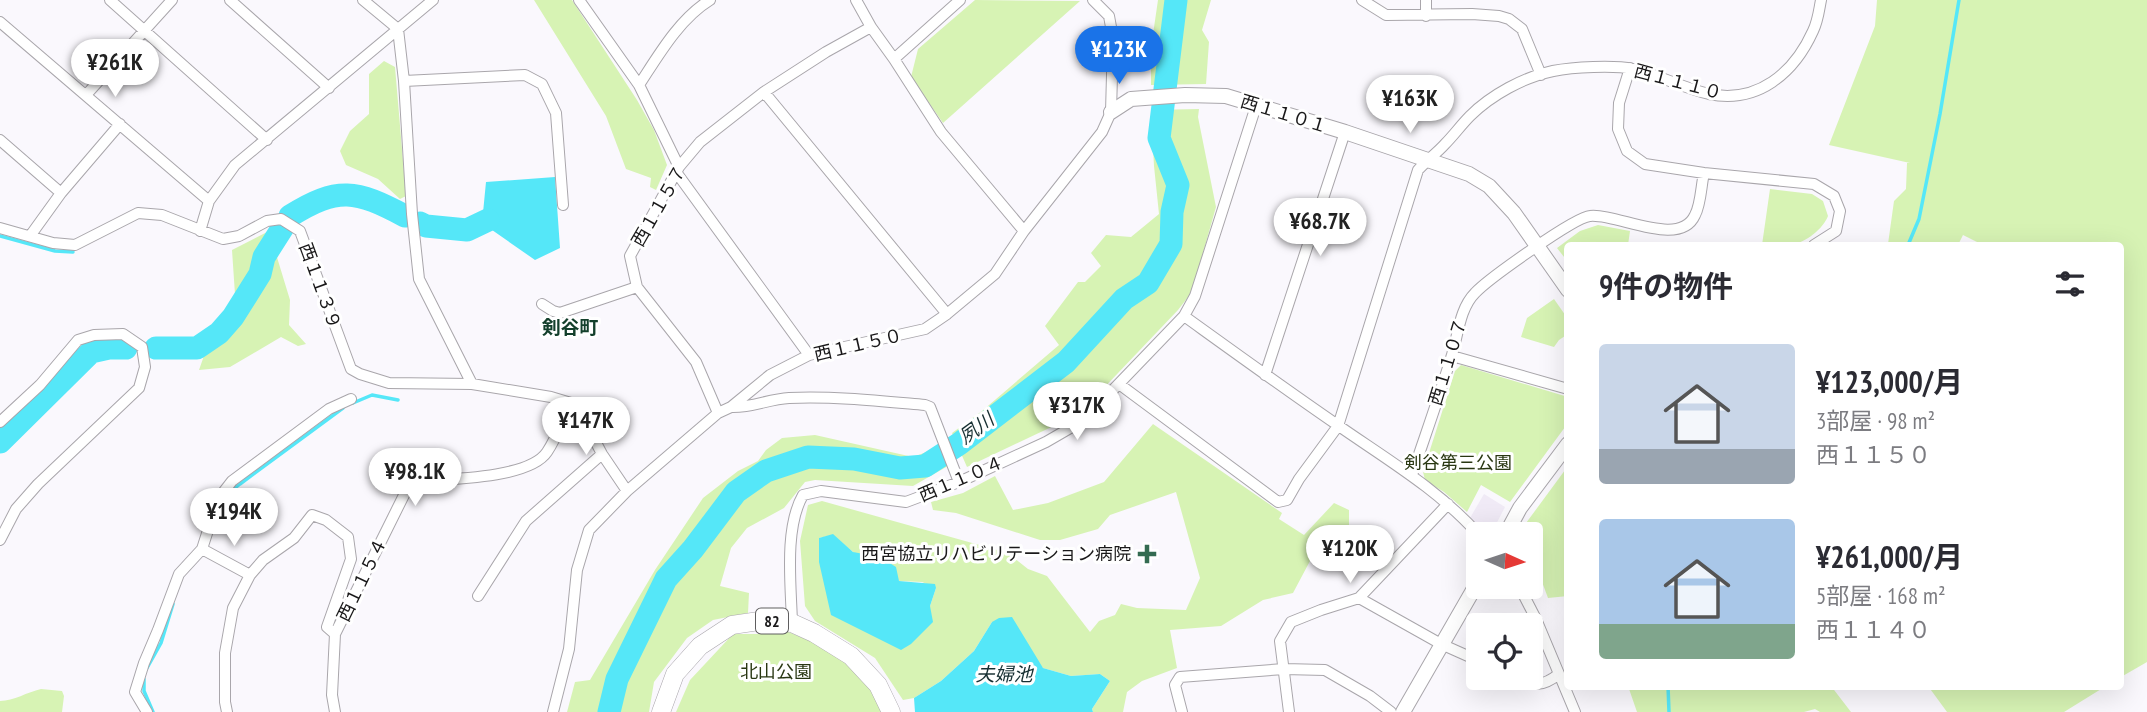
<!DOCTYPE html>
<html lang="ja">
<head>
<meta charset="utf-8">
<style>
  body { margin:0; font-family:"PT Sans Narrow","Noto Sans JP",sans-serif; background:#f2f2f3; color:#2b2b33; height:100vh; display:flex; flex-direction:column; font-size:26px; white-space:nowrap }
  * { box-sizing:border-box; margin:0 }
  p { font-size:23px; color:#7c7c81 }
  .icon { flex:none; width:38px; height:38px; fill:none; stroke:currentColor; stroke-width:2; stroke-linecap:round; stroke-linejoin:round }
  .map { position:relative; flex:1; overflow:hidden }
  .drawer { position:absolute; left:1564px; top:242px; width:560px; height:448px; display:flex; flex-direction:column; background:#fff; border-radius:7px; box-shadow:0 7px 28px #0002 }
  .drawer>* { flex:none }
  .needle { width:46px; rotate:93deg }
  .tools { position:absolute; left:1466px; top:522px; display:grid; gap:14px }
  .tools a { display:grid; place-items:center; width:77px; height:77px; border-radius:7px; background:#fff; box-shadow:0 7px 28px #0002; font-size:35px }
  .price { position:absolute; translate:-50% -60px; padding:0 16px; border-radius:24px; background:#fff; color:#222; font-size:23px; line-height:46px; filter:drop-shadow(0 2px 4px #0008) }
  .price::after { content:''; position:absolute; left:50%; top:42px; width:21px; height:16px; margin-left:-10px; background:inherit; clip-path:polygon(0 0,100% 0,50% 100%) }
  .price.on { background:#1a73e8; color:#fff }
  ul { padding:0; list-style:none }
  li { display:flex; align-items:center; gap:21px; height:175px; padding:0 35px }
  li span { display:grid; place-items:center; flex:none; width:196px; height:140px; border-radius:7px; color:#555 }
  li>.icon { margin-inline-start:auto }
  span .icon { width:84px; height:84px; fill:#fffc; stroke-width:1 }
  li b { font-size:30px }
  h2 { display:flex; justify-content:space-between; align-items:center; height:84px; padding:0 35px; font-size:30px }
  .map>svg:first-child { display:block }
</style>
</head>
<body>
<div class="map">
<svg width="2147" height="712" viewBox="0 0 2147 712">
  <rect width="100%" height="100%" fill="#faf8fd"/>
  <!-- built -->
  <path fill="#f0eaf6" d="M1484,494L1505,507L1491,534L1483,533L1470,518Z"/>
  <!-- green -->
  <path fill="#d7f3b4" fill-rule="evenodd" d="M534,0H572L637,100L654,130L667,165L656,190L650,187L651,178L626,169L606,116Z
    M975,0L1080,1L943,123L911,77L918,49Z
    M1158,0H1211L1202,30L1209,42L1206,84L1151,85V48Z
    M1877,0H2147V662L2121,677V245H1983L1963,235L1958,245H1861L1888,244L1894,201L1906,189L1907,163H1910L1829,145L1875,26Z
    M384,61L395,67L406,196L400,199L378,179L346,165L340,151L350,131L369,114V74Z
    M1199,109L1198,117L1216,207L1192,292L1178,310L1079,414L967,467L952,433L982,411L1059,345L1045,326L1078,282H1085L1101,266L1091,253L1106,235L1131,237L1159,214L1154,166L1151,110Z
    M1770,189L1812,194L1823,201L1828,216C1823,229 1806,242 1792,245C1784,247 1772,245 1762,245Z
    M1598,225L1630,231L1628,245H1568V262L1557,248L1580,231Z
    M269,231L290,300L289,325L306,344L298,346L281,337L230,367L199,370L206,350L237,324L232,250Z
    M1554,299L1568,319V334L1559,340L1554,347L1521,337L1527,318Z
    M1461,365L1568,397V423L1510,502L1481,485L1467,512L1444,492L1425,480L1423,472L1455,371Z
    M1153,424L1282,513L1279,519L1304,535L1334,503L1349,510V525L1334,551L1319,544L1293,593L1263,600L1221,626L1170,630L1177,668L1142,681L1127,692L1123,712H1093L1092,709L1110,681L1100,674L1071,676L1043,668L992,622L974,651L941,681L914,698L903,700L875,658L815,621L805,606L800,541L808,505L822,501L1008,553L1028,569L1047,576L1090,632L1099,621L1115,615L1121,604L1137,608L1186,610L1200,578L1176,492L1110,515L1098,529L1060,540H1040L956,513L933,510L931,502L963,493L995,476L1013,510L1048,503L1104,482ZM833,535L853,552L899,581L922,582L936,588L930,606L819,538Z
    M815,435L913,457L940,447L948,466L913,486L815,480L805,482L784,508L747,528L731,548L720,586L749,593L748,613L713,620L687,638L654,682L649,712H567L575,682L590,680L655,570L703,498L738,471L758,461L766,450L782,438Z
    M1568,466V596L1548,598L1535,563H1531V534H1518Z
    M779,628L836,652L867,682L884,712H676L690,680L733,634H764Z
    M1628,686H1831L1851,712H1820L1815,709L1804,712H1637Z
    M1928,686H2106L2064,712H1947Z
    M41,689L62,691L64,696L62,712H0V701C14,701 27,692 41,689Z"/>
  <!-- water -->
  <path fill="#55e7f8" d="M555,177L560,248L535,260L482,223L486,182Z
    M833,534L853,552L880,557L896,567L899,581L935,584L936,588L930,606L933,622L911,644L901,650L831,615L819,562V538Z
    M1012,617L1043,668L1071,676L1100,674L1110,681L1092,709L1093,712H915L914,698L941,681L974,651L992,622L999,618Z"/>
  <g fill="none" stroke-linecap="round" stroke-linejoin="round">
    <!-- stream -->
    <path stroke="#55e7f8" stroke-width="3.5" d="M0,236L55,251L73,252
      M1908,245L1919,219L1940,114L1959,0
      M353,403L372,395L398,400
      M216,519L235,488L240,484L343,408
      M147,668L161,643L173,604
      M144,679V691L153,712
      M1668,686L1669,712"/>
    <!-- river -->
    <path stroke="#55e7f8" stroke-width="23" d="M290,216C338,186 356,190 405,216
      M420,223L426,226L467,230L488,220
      M156,348H197L219,333L233,317L260,274L264,257L283,227
      M0,442L91,352L109,348H126
      M609,712L617,679L666,579L693,549L736,492L766,471L808,457L854,459L900,468L925,466L959,444L1066,362L1124,299L1148,283L1171,244L1172,212L1178,185L1159,138L1176,0"/>
    <defs>
      <path id="minor" d="M110,0L267,140
        M230,0L329,88
        M363,0L398,29L404,81L412,214L419,279L472,384
        M579,0L639,85L679,167
        M856,0L871,27L894,59L941,132L1024,231
        M1362,0L1386,15L1472,14L1499,16L1509,19L1522,29L1541,75
        M1426,0V16
        M0,22L209,201
        M894,59L960,0
        M1630,68L1619,103L1618,129L1627,151L1645,164L1704,173L1814,184L1834,196L1840,211L1836,231L1814,245
        M404,81L525,75L542,84L556,113L563,205
        M639,85C658,56 679,19 710,0
        M764,92L947,314
        M86,95L172,0
        M0,140L61,193
        M676,172L809,355
        M0,228L53,243L75,245L138,213L162,215L223,239L239,236L267,221L281,219L300,231L351,369L360,374L389,383L472,384L551,397L571,403L580,412L602,454L627,491
        M200,231L209,201L235,165L433,0
        M30,236L61,193L120,124
        M542,304L553,311L560,313L637,287
        M1184,316C1234,352 1285,389 1336,424C1386,459 1438,489 1479,535
        M1452,356L1568,389
        M1265,375L1345,132
        M1119,384L1278,502L1287,500L1299,479L1338,426L1418,170C1427,160 1437,153 1445,144C1454,135 1461,125 1470,116C1491,95 1524,77 1553,71C1573,67 1614,65 1633,69C1659,75 1683,88 1709,94C1758,104 1794,73 1813,31C1818,21 1819,10 1821,0
        M731,407C751,408 769,399 789,398C834,396 880,401 925,405L930,407L959,482
        M718,413L696,362L637,287L630,256L679,167L700,142L764,92L826,52L871,27
        M0,422L40,385L78,340L94,335L123,334L142,347L145,367L139,388L38,484L16,509L0,540
        M1412,475C1425,436 1439,397 1451,358C1458,337 1459,309 1475,293C1488,279 1575,217 1590,216C1617,213 1680,249 1695,215C1701,204 1701,186 1704,173
        M1448,504L1359,598L1441,644L1479,661
        M202,549L250,575
        M1519,586L1536,619L1575,712
        M478,596L526,521L602,454
        M792,623C791,585 784,528 803,495L821,491L906,502L959,482L1046,442L1084,420L1184,316L1195,296L1256,106
        M1515,677C1535,685 1541,688 1559,674
        M147,712L135,692L144,663L158,630L179,574L202,549L218,499L232,481L329,409L351,399
        M227,712L225,702V653L233,608L250,575L263,560L294,538L312,515L326,520L348,537L351,559L327,627L335,634
        M335,712L332,695L335,634L406,491L416,481C447,479 529,479 547,452C557,437 563,419 571,403
        M553,712L569,649L577,570L589,530L627,491L718,413L731,407L770,375L809,355L925,329L947,314L995,274L1024,231L1102,132L1111,112L1113,38L1109,16L1093,0
        M1182,712L1175,685L1180,677L1284,669L1325,670L1370,696L1391,712
        M1289,712L1280,641L1291,622L1321,610L1359,598"/>
      <path id="tertiary" d="M1111,112L1131,99L1185,95L1226,96L1345,132L1469,174L1489,186L1514,213L1568,290
        M1506,534L1520,508L1568,444
        M1403,712L1479,580"/>
      <path id="primary" d="M661,712L675,674L700,646L732,625L759,621L792,623L814,633L851,656L878,685L891,712"/>
    </defs>
    <!-- minor casing -->
    <use href="#minor" stroke="#a9a6ab" stroke-width="12"/>
    <!-- tertiary casing -->
    <use href="#tertiary" stroke="#a9a6ab" stroke-width="16"/>
    <!-- primary casing -->
    <use href="#primary" stroke="#a9a6ab" stroke-width="19"/>
    <!-- minor -->
    <use href="#minor" stroke="#fff" stroke-width="10"/>
    <!-- tertiary -->
    <use href="#tertiary" stroke="#fff" stroke-width="14"/>
    <!-- primary -->
    <use href="#primary" stroke="#fff" stroke-width="18"/>
  </g>
  <!-- markers -->
  <path fill="#346b51" stroke="#fff" stroke-width="2.5" d="M1143.5 543.5h7v7h7v7h-7v7h-7v-7h-7v-7h7z"/>
  <g text-anchor="middle" stroke-width="6" stroke-linejoin="round" paint-order="stroke">
    <!-- shield labels -->
    <rect fill="#fff" stroke="#5f5e5f" stroke-width="2" x="756" y="608.5" width="32" height="25" rx="5"/>
    <g font-size="16" font-weight="bold" fill="#1a191a">
      <text x="772" y="627">82</text>
    </g>
    <!-- street labels -->
    <g font-size="18" fill="#1a191a" stroke="#fff">
      <text transform="translate(1678 82) rotate(15)" y="6">西１１１０</text>
      <text transform="translate(1284 114) rotate(17)" y="6">西１１０１</text>
      <text transform="translate(659 206) rotate(-60)" y="6">西１１５７</text>
      <text transform="translate(320 286) rotate(70)" y="6">西１１３９</text>
      <text transform="translate(858 345) rotate(-13)" y="6">西１１５０</text>
      <text transform="translate(1448 362) rotate(-73)" y="6">西１１０７</text>
      <text transform="translate(961 479) rotate(-23)" y="6">西１１０４</text>
      <text transform="translate(362 580) rotate(-64)" y="6">西１１５４</text>
    </g>
    <!-- park labels -->
    <g font-size="18" fill="#293712" stroke="#fff">
      <text x="1458" y="469">剣谷第三公園</text>
      <text x="776" y="678">北山公園</text>
    </g>
    <!-- poi labels -->
    <g font-size="18" fill="#1a191a" stroke="#fff" text-anchor="end">
      <text x="1131" y="560">西宮協立リハビリテーション病院</text>
    </g>
    <!-- neighbourhood labels -->
    <g font-size="19" font-weight="bold" fill="#14402c" stroke="#fff">
      <text x="570" y="334">剣谷町</text>
    </g>
    <!-- water labels -->
    <g font-size="19" font-style="italic" fill="#183033" stroke="#fff">
      <text transform="translate(976 428) rotate(-36)" y="7">夙川</text>
      <text x="1004" y="681">夫婦池</text>
    </g>
  </g>
</svg>
<div class="tools">
<a><svg class="needle" viewBox="-14 -14 28 28"><path d="M0-13l5 13h-10z" fill="#e53935"/><path d="M0 13l5-13h-10z" fill="#7c7c81"/></svg></a>
<a><svg class="icon" aria-label="locate" viewBox="0 0 24 24"><circle cx="12" cy="12" r="6"/><path d="M12 2v4M12 18v4M2 12h4M18 12h4"/></svg></a>
</div>
<b class="price on" style="left:1119px;top:86px">¥123K</b>
<b class="price" style="left:115px;top:99px">¥261K</b>
<b class="price" style="left:1410px;top:135px">¥163K</b>
<b class="price" style="left:1320px;top:258px">¥68.7K</b>
<b class="price" style="left:1077px;top:442px">¥317K</b>
<b class="price" style="left:586px;top:457px">¥147K</b>
<b class="price" style="left:415px;top:508px">¥98.1K</b>
<b class="price" style="left:234px;top:548px">¥194K</b>
<b class="price" style="left:1350px;top:585px">¥120K</b>
<section class="drawer">
<h2>9件の物件<svg class="icon" aria-label="filters" viewBox="0 0 24 24"><path d="M4 7h16M4 17h16"/><circle cx="9" cy="7" r="2"/><circle cx="15" cy="17" r="2"/></svg></h2>
<ul>
<li><span style="background:linear-gradient(#c9d6e8 75%,#9aa5b1 0)"><svg class="icon" aria-label="home" viewBox="0 0 24 24"><path d="M3 11l9-7 9 7M6 9v11h12V9"/></svg></span><div><b>¥123,000/月</b><p>3部屋 · 98 m²</p><p>西１１５０</p></div></li>
<li><span style="background:linear-gradient(#a9c7e8 75%,#7fa58c 0)"><svg class="icon" aria-label="home" viewBox="0 0 24 24"><path d="M3 11l9-7 9 7M6 9v11h12V9"/></svg></span><div><b>¥261,000/月</b><p>5部屋 · 168 m²</p><p>西１１４０</p></div></li>
</ul>
</section>
</div>
</body>
</html>
